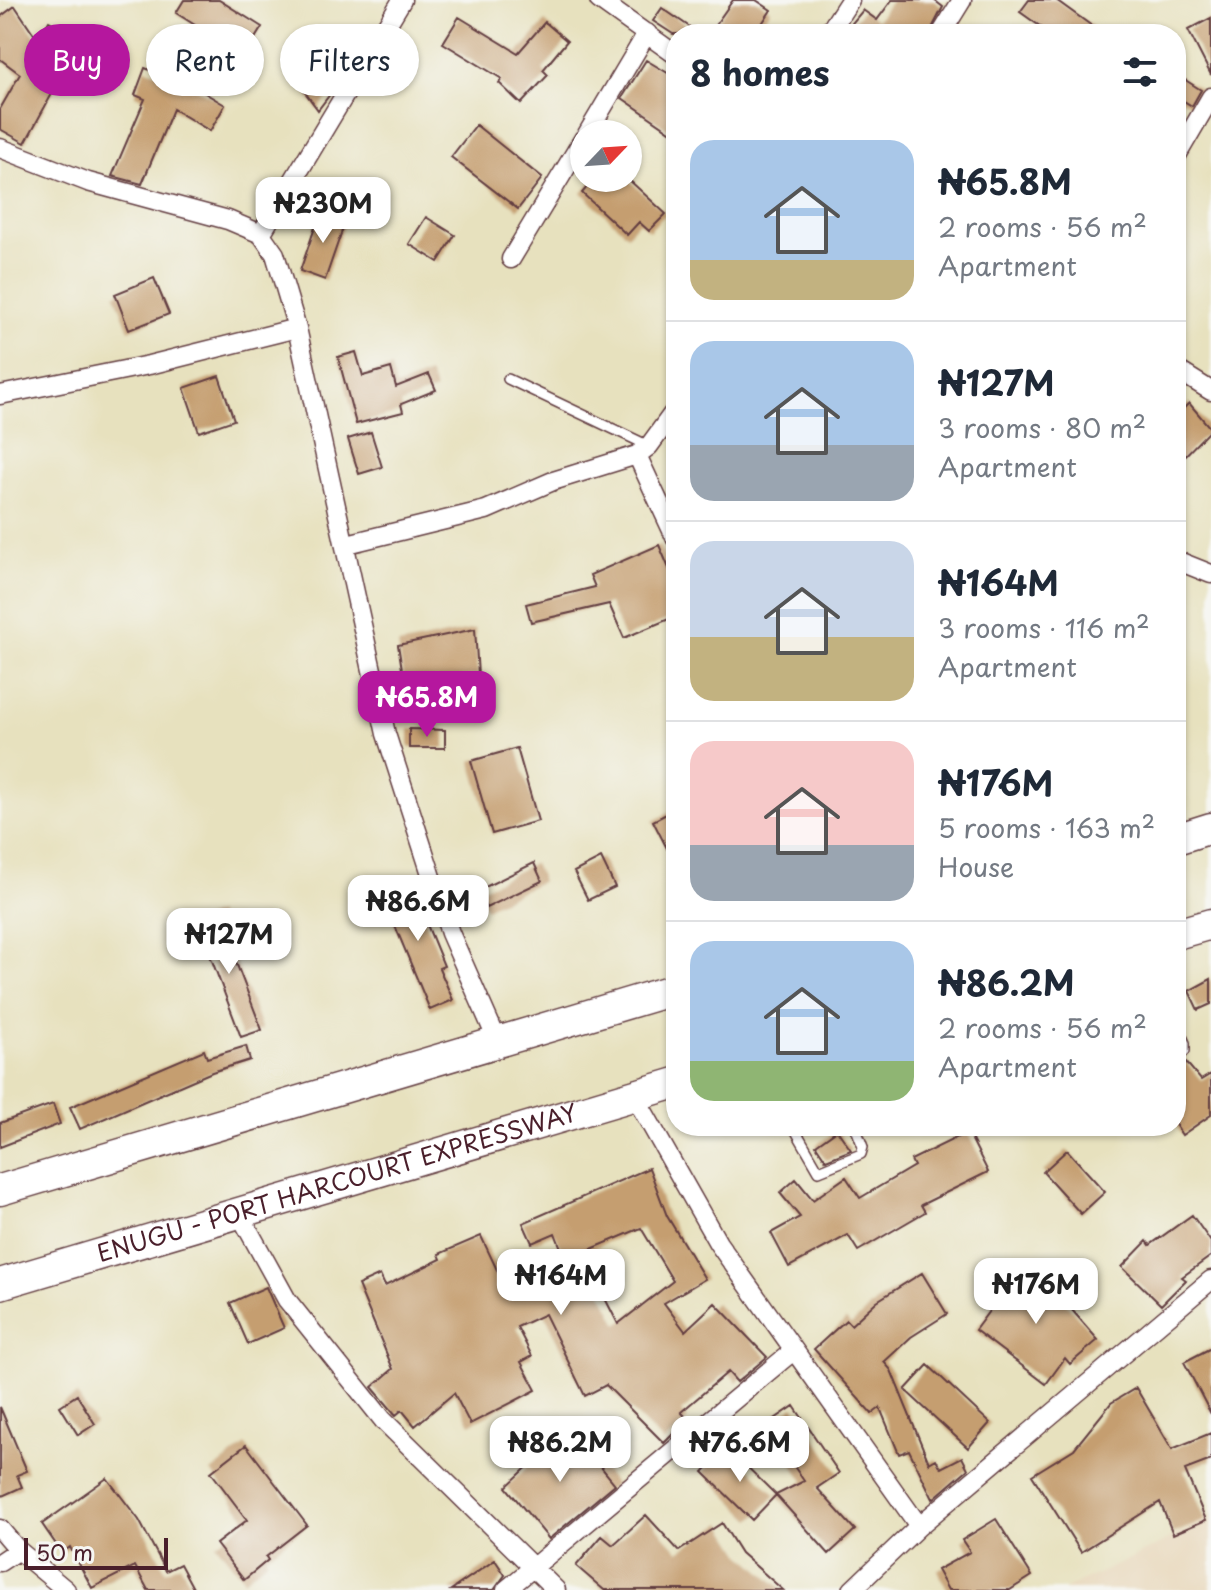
<!DOCTYPE html>
<html lang="en">
<head>
<meta charset="utf-8">
<style>
  body { margin:0; font-family:"Playpen Sans",sans-serif; background:#f6f6f7; color:#1f2937; height:100vh; display:flex; flex-direction:column; font-size:30px; white-space:nowrap }
  * { box-sizing:border-box; margin:0 }
  p { font-size:26px; color:#747a83 }
  .icon { flex:none; width:44px; height:44px; fill:none; stroke:currentColor; stroke-width:2; stroke-linecap:round; stroke-linejoin:round }
  .map { position:relative; flex:1; overflow:hidden }
  .details { position:absolute; left:666px; top:24px; width:520px; height:1112px; display:flex; flex-direction:column; background:#fff; border-radius:32px; box-shadow:0 2px 6px #0004 }
  .details>* { flex:none }
  .top-card { position:absolute; left:24px; top:24px; width:522px; height:72px; display:flex; gap:16px }
  .needle { width:52px; rotate:65deg }
  .buttons { position:absolute; left:570px; top:120px; display:grid; gap:16px }
  .buttons a { display:grid; place-items:center; width:72px; height:72px; border-radius:50%; background:#fff; box-shadow:0 2px 6px #0004; font-size:40px }
  .scale { position:absolute; left:24px; bottom:20px; width:144px; box-sizing:border-box; padding-left:8px; border:4px solid #4a1f2b; border-top:0; font-size:22px; line-height:28px; white-space:nowrap; color:#4a1f2b; -webkit-text-stroke:6px #f6f6f2; paint-order:stroke }
  .price { position:absolute; translate:-50% -68px; padding:0 18px; border-radius:16px; background:#fff; color:#222; font-size:26px; line-height:52px; filter:drop-shadow(0 2px 4px #0008) }
  .price::after { content:''; position:absolute; left:50%; top:48px; width:24px; height:18px; margin-left:-12px; background:inherit; clip-path:polygon(0 0,100% 0,50% 100%) }
  .price.current { background:#b5179e; color:#fff }
  ul { padding:0; list-style:none }
  li { display:flex; align-items:center; gap:24px; height:200px; padding:0 24px }
  li+li { border-top:2px solid #e0e1e3 }
  li span { display:grid; place-items:center; flex:none; width:224px; height:160px; border-radius:24px; color:#555 }
  li>.icon { margin-inline-start:auto }
  span .icon { width:96px; height:96px; fill:#fffc; stroke-width:1 }
  li b { font-size:34px }
  h2 { display:flex; justify-content:space-between; align-items:center; height:96px; padding:0 24px; font-size:34px }
  .pill { padding:0 28px; border-radius:36px; background:#fff; box-shadow:0 2px 6px #0004; font-size:28px; line-height:72px }
  .pill.current { background:#b5179e; color:#fff }
  .map>svg:first-child { display:block }
</style>
</head>
<body>
<div class="map">
<svg width="1211" height="1590" viewBox="0 0 1211 1590">
  <rect width="100%" height="100%" fill="#f6f6f2"/>
  <filter id="ink" filterUnits="userSpaceOnUse"><feTurbulence type="fractalNoise" baseFrequency=".0125" numOctaves="2"/><feDisplacementMap in="SourceGraphic" scale="16" xChannelSelector="R" yChannelSelector="G"/><feConvolveMatrix kernelMatrix="1 2 1 2 8 2 1 2 1" color-interpolation-filters="sRGB"/></filter>
  <filter id="wash" filterUnits="userSpaceOnUse"><feTurbulence type="fractalNoise" baseFrequency=".006" numOctaves="4" result="noise"/><feDisplacementMap in="SourceGraphic" scale="32" xChannelSelector="R" yChannelSelector="G"/><feGaussianBlur stdDeviation="1.8" result="paint"/><feColorMatrix in="noise" values="0 0 0 0 0 0 0 0 0 0 0 0 0 0 0 0 0 1.4 0 .05"/><feComposite in="paint" operator="in"/></filter>
  <g filter="url(#wash)">
    <rect width="100%" height="100%" fill="#e7e1be"/>
    <!-- built -->
    <path fill="#e7d5b7" d="M1211,1516V1590H1063L1153,1548Z"/>
    <g id="blocks">
      <!-- building -->
      <path fill="#c59e6f" fill-rule="evenodd" d="M184,0H219L262,27L244,56L176,13Z
        M733,0H756L771,10L755,34H709Z
        M892,0H934L943,7L929,34H843L863,10L877,20Z
        M1029,0H1056L1103,34H1051L1020,12Z
        M15,6L38,40L49,21L108,52L96,75L70,61L25,143L0,129V109L20,74L0,59V17Z
        M662,8L700,34H673L653,21Z
        M459,17L518,53L545,22L567,41L543,70L548,75L521,104L499,83L502,79L443,43Z
        M1211,18V75L1188,30Z
        M646,60L676,78V135L622,98Z
        M323,67L337,85L318,110L299,84Z
        M145,68L168,77L171,73L225,105L210,131L173,109L142,184L112,176L145,99L135,95Z
        M1176,74L1201,90L1192,106L1176,96Z
        M476,125L542,178L518,209L451,157Z
        M595,178H627L666,214L649,231L639,222L627,235L582,193Z
        M321,210L346,219L325,280L300,271Z
        M426,217L455,235L438,262L409,244Z
        M154,278L169,314L129,330L115,294Z
        M356,352L363,376L391,368L396,387L429,374L436,390L401,404L403,412L356,424L338,357Z
        M219,376L234,420L199,432L184,388Z
        M1189,403L1211,429L1176,465V416Z
        M371,432L382,467L359,474L348,439Z
        M659,545L671,573L676,571V616L624,638L609,604L531,622L526,604L595,587L590,575Z
        M475,629L478,675L405,687L398,645Z
        M409,729L445,730V748H409Z
        M517,748L538,821L492,834L471,761Z
        M676,809V866L653,821Z
        M601,858L615,887L588,900L574,872Z
        M534,863L542,881L486,908L477,891Z
        M409,881L444,966L439,968L453,1000L430,1010L381,892Z
        M217,913L262,1030L241,1037L197,921Z
        M1211,979V1004L1198,1010L1189,991Z
        M246,1046L250,1060L212,1072L80,1129L70,1107L204,1050L207,1058Z
        M1185,1061L1201,1080L1211,1074V1115L1182,1135L1176,1126V1066Z
        M53,1104L60,1124L0,1147V1123Z
        M837,1130L851,1150L826,1160L816,1145Z
        M968,1132L988,1172L921,1205L925,1212L858,1251L848,1235L789,1267L771,1233L800,1217L780,1193L796,1179L813,1200L846,1177L860,1198L914,1166L911,1160Z
        M1067,1150L1105,1192L1081,1214L1043,1172Z
        M649,1168L667,1216L705,1279L664,1303L685,1331L715,1303L767,1357L737,1382L728,1372L681,1412L688,1419L664,1443L606,1385L585,1396L545,1314L517,1327L532,1356L521,1362L536,1390L470,1424L454,1393L415,1426L402,1410L396,1415L372,1387L393,1369L358,1285L380,1275L385,1286L441,1259L439,1254L481,1236L507,1291L566,1261L555,1233L532,1243L523,1223ZM641,1228L673,1281L618,1324L582,1253Z
        M1192,1215L1211,1242V1256L1182,1277L1186,1280L1161,1305L1122,1267L1147,1241L1150,1245Z
        M1033,1265L1098,1340L1070,1364L1065,1358L1046,1384L975,1330L1009,1284Z
        M922,1273L947,1314L911,1337L884,1362L891,1370L929,1463L936,1459L941,1468L962,1457L968,1469L933,1499L909,1450L899,1454L880,1408L872,1414L814,1349L846,1320L851,1325L877,1301Z
        M266,1287L284,1328L248,1344L230,1303Z
        M1211,1348V1414L1184,1362Z
        M928,1365L990,1423L968,1448L905,1390Z
        M1136,1388L1172,1449L1211,1433V1460L1185,1470L1206,1520L1173,1534L1160,1502L1081,1552L1032,1475L1074,1449L1111,1403Z
        M77,1395L95,1424L78,1435L60,1406Z
        M794,1406L839,1473L817,1488L855,1530L829,1554L776,1495L804,1481L766,1425Z
        M0,1407L27,1471L17,1475L22,1487L0,1497Z
        M569,1428L615,1484L549,1539L506,1487Z
        M246,1445L307,1525L266,1557L268,1560L244,1580L216,1544L247,1520L211,1472Z
        M727,1447L776,1495L752,1520L703,1472Z
        M107,1478L139,1520L166,1571L180,1564L194,1590H148L135,1566L92,1588L70,1547L62,1553L42,1524Z
        M646,1515L679,1551L722,1523L741,1553L783,1590H604L576,1566L602,1536L613,1545Z
        M996,1519L1032,1576L1010,1590H948L937,1570L970,1552L962,1540Z
        M495,1560L505,1575L494,1590H451Z"/>
    </g>
  </g>
  <g filter="url(#ink)">
    <use href="#blocks" fill-opacity="0" stroke="#623c41" stroke-width="2"/>
    <g fill="none" stroke-linecap="round" stroke-linejoin="round">
      <defs>
        <path id="service" d="M508,379L649,446
          M1176,1023L1185,1043V1051L1176,1059
          M793,1126L819,1171L861,1154L863,1147L855,1126"/>
        <path id="minor" d="M599,0L676,55
          M828,34L850,0
          M941,34L962,0
          M587,134L647,33
          M0,148L88,182L228,220L261,234L275,254L297,328L386,734L450,933L498,1042
          M1176,157L1211,97
          M261,234L402,0
          M511,259L584,138
          M1176,369L1211,391
          M0,395L149,365L297,328
          M637,455L676,539
          M347,544L486,510L553,481L637,455L649,446L676,409
          M1176,560L1211,574
          M634,1095L718,1243L919,1526
          M239,1213L287,1300L383,1420L556,1590
          M0,1529L18,1550L66,1590
          M0,1562L18,1550
          M506,1590L793,1351
          M852,1590L919,1526L1211,1280"/>
        <g id="trunk">
          <path d="M1176,839L1211,828"/>
          <path d="M1176,934L1211,924"/>
          <path d="M0,1190L676,989"/>
          <path id="s1" d="M0,1284L676,1083"/>
        </g>
      </defs>
      <!-- service casing -->
      <use href="#service" stroke="#623c41" stroke-width="12"/>
      <!-- minor casing -->
      <use href="#minor" stroke="#623c41" stroke-width="21"/>
      <!-- trunk casing -->
      <use href="#trunk" stroke="#623c41" stroke-width="33"/>
      <!-- service -->
      <use href="#service" stroke="#fff" stroke-width="9"/>
      <!-- minor -->
      <use href="#minor" stroke="#fff" stroke-width="18"/>
      <!-- trunk -->
      <use href="#trunk" stroke="#fff" stroke-width="30"/>
    </g>
  </g>
  <g text-anchor="middle" stroke-width="8" stroke-linejoin="round" paint-order="stroke">
    <!-- street labels -->
    <g font-size="24" fill="#4a1f2b" stroke="#f6f6f2">
      <text dy="8" stroke="none"><textPath href="#s1" startOffset="352">ENUGU - PORT HARCOURT EXPRESSWAY</textPath></text>
    </g>
  </g>
</svg>
<div class="buttons">
<a><svg class="needle" viewBox="-14 -14 28 28"><path d="M0-13l5 13h-10z" fill="#e53935"/><path d="M0 13l5-13h-10z" fill="#747a83"/></svg></a>
</div>
<div class="scale">50 m</div>
<b class="price" style="left:323px;top:245px">₦230M</b>
<b class="price current" style="left:427px;top:739px">₦65.8M</b>
<b class="price" style="left:418px;top:943px">₦86.6M</b>
<b class="price" style="left:229px;top:976px">₦127M</b>
<b class="price" style="left:561px;top:1317px">₦164M</b>
<b class="price" style="left:1036px;top:1326px">₦176M</b>
<b class="price" style="left:560px;top:1484px">₦86.2M</b>
<b class="price" style="left:740px;top:1484px">₦76.6M</b>
<div class="top-card">
<a class="pill current">Buy</a>
<a class="pill">Rent</a>
<a class="pill">Filters</a>
</div>
<section class="details">
<h2>8 homes<svg class="icon" aria-label="filters" viewBox="0 0 24 24"><path d="M4 7h16M4 17h16"/><circle cx="9" cy="7" r="2"/><circle cx="15" cy="17" r="2"/></svg></h2>
<ul>
<li><span style="background:linear-gradient(#a9c7e8 75%,#c2b280 0)"><svg class="icon" aria-label="home" viewBox="0 0 24 24"><path d="M3 11l9-7 9 7M6 9v11h12V9"/></svg></span><div><b>₦65.8M</b><p>2 rooms · 56 m²</p><p>Apartment</p></div></li>
<li><span style="background:linear-gradient(#a9c7e8 65%,#9aa5b1 0)"><svg class="icon" aria-label="home" viewBox="0 0 24 24"><path d="M3 11l9-7 9 7M6 9v11h12V9"/></svg></span><div><b>₦127M</b><p>3 rooms · 80 m²</p><p>Apartment</p></div></li>
<li><span style="background:linear-gradient(#c9d6e8 60%,#c2b280 0)"><svg class="icon" aria-label="home" viewBox="0 0 24 24"><path d="M3 11l9-7 9 7M6 9v11h12V9"/></svg></span><div><b>₦164M</b><p>3 rooms · 116 m²</p><p>Apartment</p></div></li>
<li><span style="background:linear-gradient(#f6c9c9 65%,#9aa5b1 0)"><svg class="icon" aria-label="home" viewBox="0 0 24 24"><path d="M3 11l9-7 9 7M6 9v11h12V9"/></svg></span><div><b>₦176M</b><p>5 rooms · 163 m²</p><p>House</p></div></li>
<li><span style="background:linear-gradient(#a9c7e8 75%,#8fb573 0)"><svg class="icon" aria-label="home" viewBox="0 0 24 24"><path d="M3 11l9-7 9 7M6 9v11h12V9"/></svg></span><div><b>₦86.2M</b><p>2 rooms · 56 m²</p><p>Apartment</p></div></li>
</ul>
</section>
</div>
</body>
</html>
